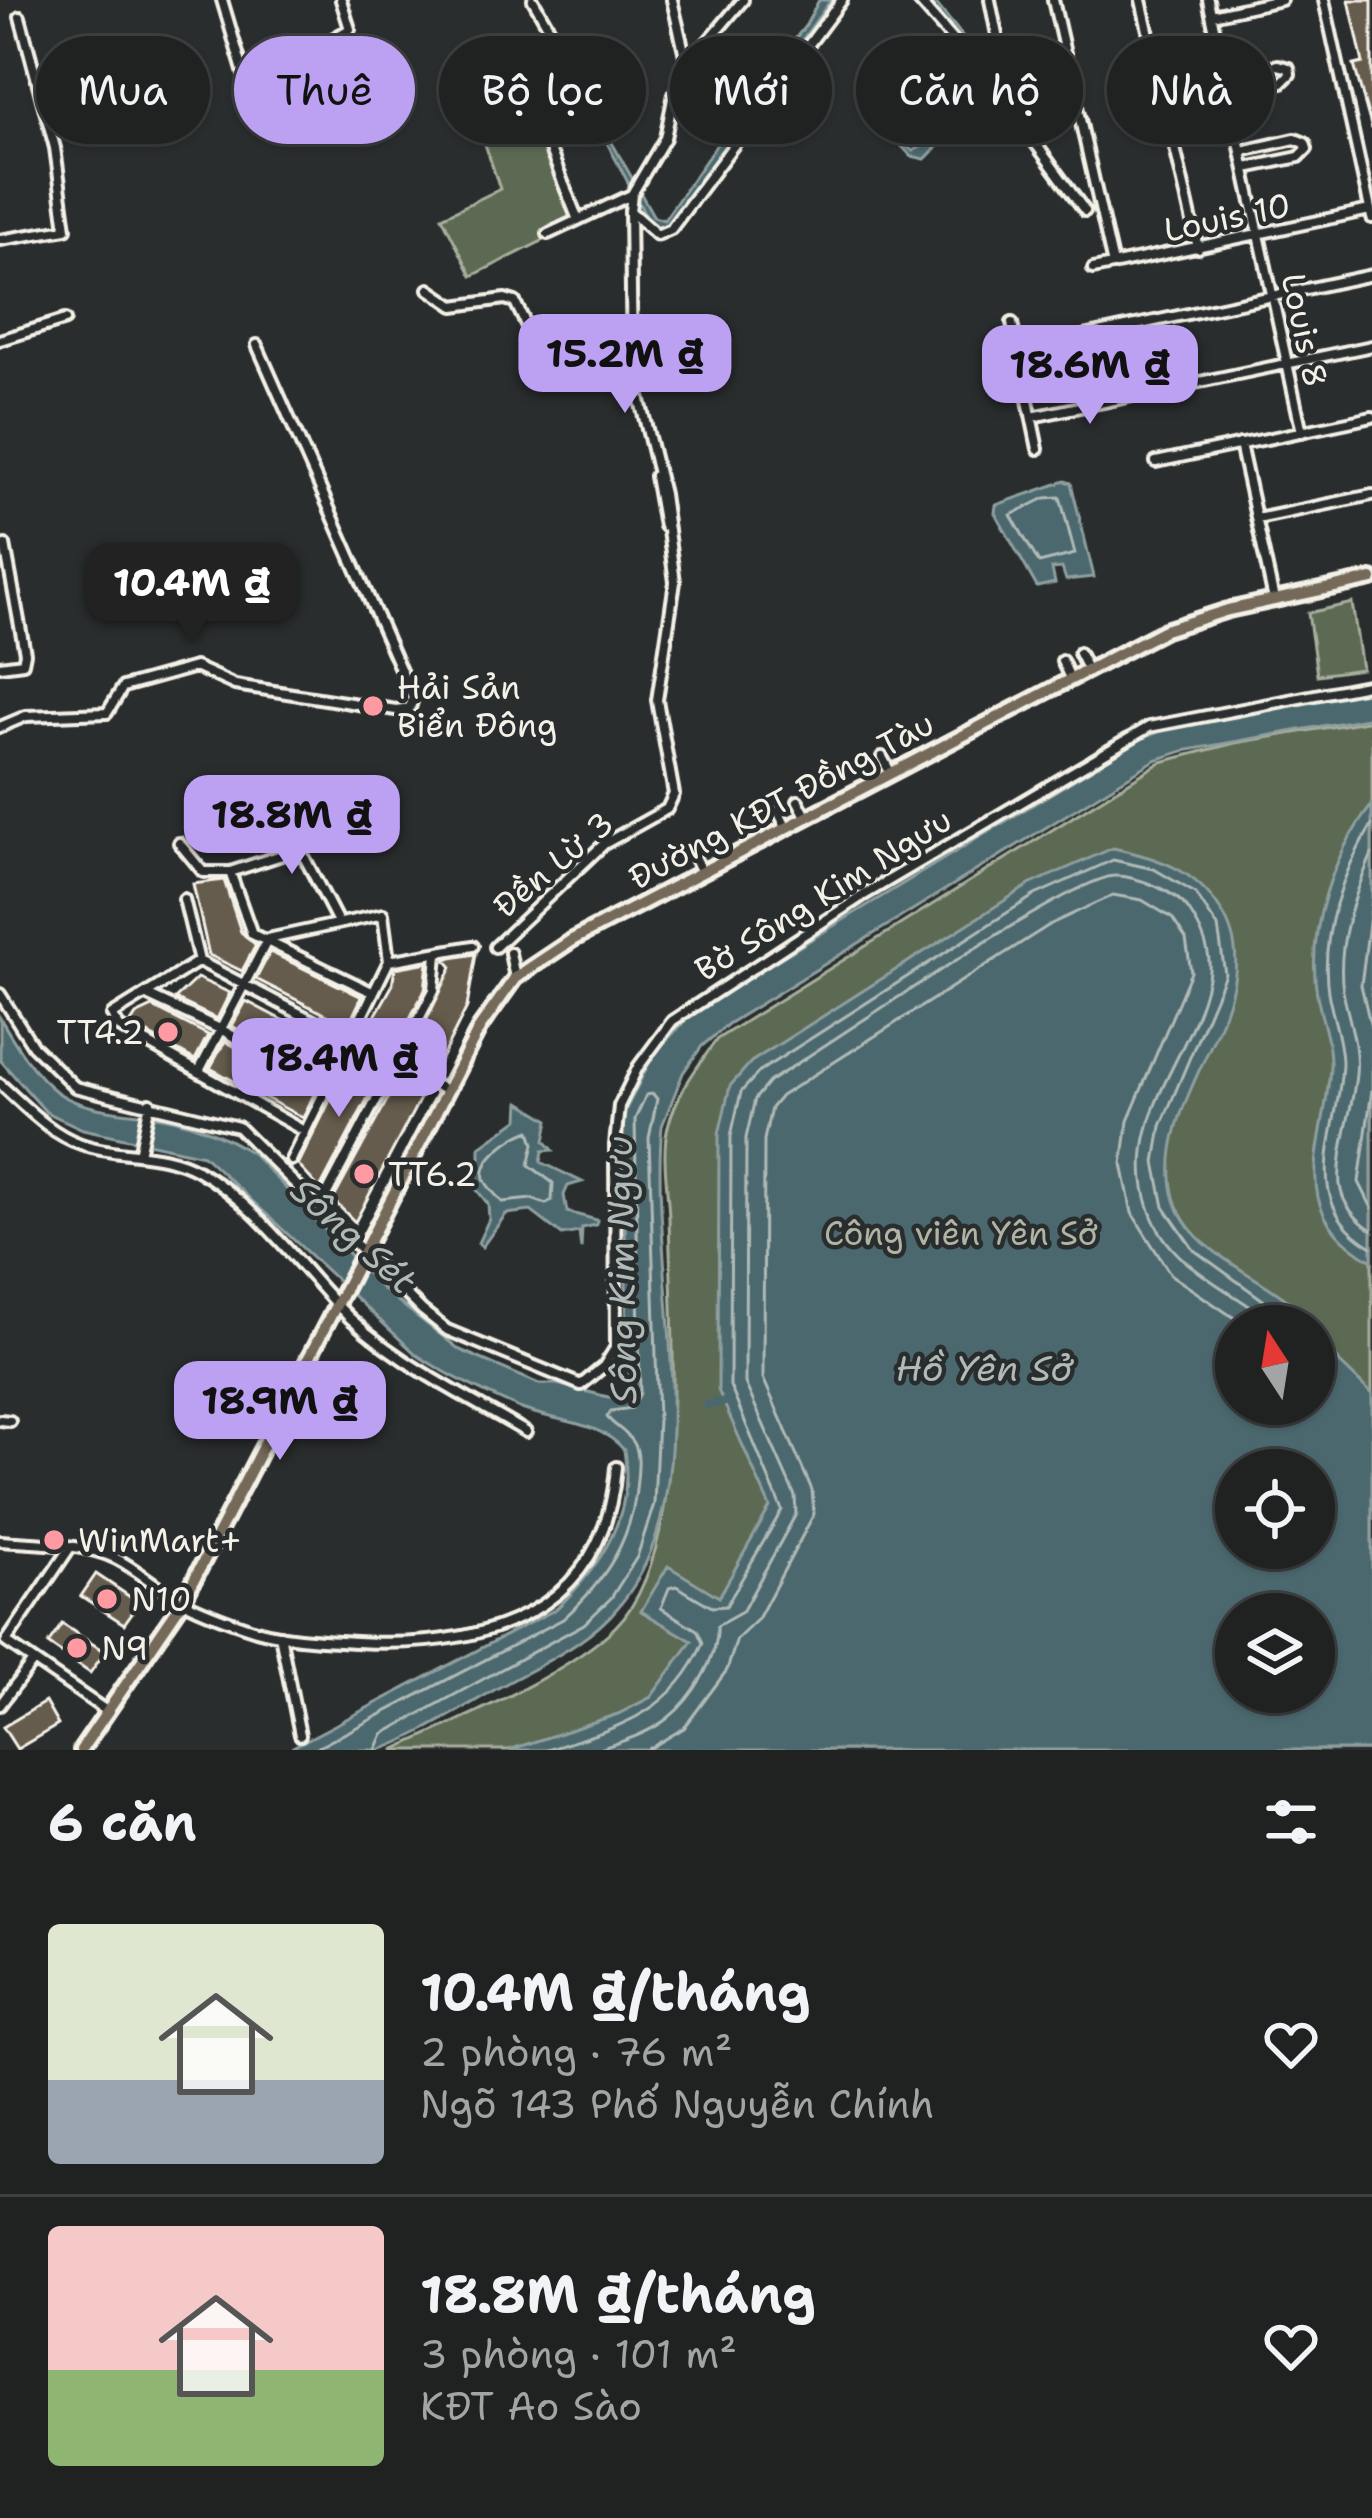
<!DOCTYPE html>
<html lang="vi">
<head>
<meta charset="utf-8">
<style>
  body { margin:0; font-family:"Shantell Sans",sans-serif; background:#282a2a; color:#f1f3f6; height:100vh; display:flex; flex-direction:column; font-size:45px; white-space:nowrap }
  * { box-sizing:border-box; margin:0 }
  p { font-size:39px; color:#a2a4a5 }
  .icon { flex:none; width:66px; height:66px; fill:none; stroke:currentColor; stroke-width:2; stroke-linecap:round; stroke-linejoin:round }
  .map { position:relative; height:1750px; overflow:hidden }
  .drawer { display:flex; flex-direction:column; background:#202222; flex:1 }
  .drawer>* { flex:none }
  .hud { position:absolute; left:36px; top:36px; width:1302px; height:108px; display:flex; gap:24px }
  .needle { width:78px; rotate:348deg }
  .controls { position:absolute; left:1215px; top:1305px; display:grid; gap:24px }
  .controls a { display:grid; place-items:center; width:120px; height:120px; border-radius:50%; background:#202222; box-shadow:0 3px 9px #0004,0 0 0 3px #3d3f40; font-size:60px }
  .price { position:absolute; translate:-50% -102px; padding:0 27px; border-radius:24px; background:#bca0f2; color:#111; font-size:39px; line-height:78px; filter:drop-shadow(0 3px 6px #0008) }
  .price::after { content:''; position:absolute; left:50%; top:72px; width:36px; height:27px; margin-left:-18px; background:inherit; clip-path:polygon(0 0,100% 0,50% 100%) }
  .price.current { background:#222; color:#fff }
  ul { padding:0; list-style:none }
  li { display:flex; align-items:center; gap:36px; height:300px; padding:0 48px }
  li+li { border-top:3px solid #3d3f40 }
  li span { display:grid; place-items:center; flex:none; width:336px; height:240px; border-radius:12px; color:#555 }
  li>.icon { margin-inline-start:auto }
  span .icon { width:144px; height:144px; fill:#fffc; stroke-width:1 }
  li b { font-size:51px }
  h2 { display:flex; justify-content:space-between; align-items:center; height:144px; padding:0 48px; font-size:51px }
  .pill { padding:0 42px; border-radius:54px; background:#202222; box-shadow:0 3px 9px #0004,0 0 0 3px #3d3f40; font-size:42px; line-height:108px }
  .pill.current { background:#bca0f2; color:#111 }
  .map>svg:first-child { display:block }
</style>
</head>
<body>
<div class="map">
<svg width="1372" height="1750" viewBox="0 0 1372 1750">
  <rect width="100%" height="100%" fill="#2a2d2e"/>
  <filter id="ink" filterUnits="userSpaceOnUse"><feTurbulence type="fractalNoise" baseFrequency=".00833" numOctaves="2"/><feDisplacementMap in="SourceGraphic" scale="24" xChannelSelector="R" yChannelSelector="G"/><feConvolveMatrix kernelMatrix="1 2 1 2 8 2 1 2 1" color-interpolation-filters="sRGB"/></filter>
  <g filter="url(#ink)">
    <!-- green -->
    <path fill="#5c6a52" stroke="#a8ae9d" stroke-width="3" fill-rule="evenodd" d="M581,96L590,111L572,123L574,135L549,147L578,223L472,276L442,217L500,189L482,135Z
      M1352,603L1362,669L1317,675L1308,613Z
      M1372,720V1750H393C455,1722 569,1674 616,1626C692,1550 671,1321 669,1218C668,1190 661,1153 668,1127C676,1094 698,1066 717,1039L1161,762L1235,743ZM1236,1326H1314V1404H1236ZM1236,1470H1314V1548H1236ZM1236,1614H1314V1692H1236Z"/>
    <!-- water -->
    <path fill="#4b686e" stroke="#8f9f9f" stroke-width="3" fill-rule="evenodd" d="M819,0H831L668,226L658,230L651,226L605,139L606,132L654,217L664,220L757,87L806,25Z
      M923,0H933L983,61H997L991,67L1001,81L974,107L960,136L943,141L925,159L911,156L894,138L913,151L947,133L990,74Z
      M1065,481L1071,483L1094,577L1066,580L1062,568L1052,569L1055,583L1037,587L995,513L996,505Z
      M1372,691V717L1183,751L1155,760L728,1024L702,1046L683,1073L662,1126C648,1267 716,1491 619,1606C590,1642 547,1661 507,1683C477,1699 408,1743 378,1750C351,1750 315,1750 287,1750L556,1609C601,1566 635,1515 624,1450C599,1420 554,1422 519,1408C485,1393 448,1376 417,1355L203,1155L83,1129L46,1112L0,1060V1018C15,1043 33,1074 57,1092C80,1109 120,1112 148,1115C182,1118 225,1135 253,1154L382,1289L460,1350L539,1384H557L620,1400L628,1392L623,1115L653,1055L695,1010L1141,739L1173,726Z
      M1372,805V1261C1283,1209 1325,1150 1330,1067C1331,1042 1321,1019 1317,995C1306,932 1333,853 1372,805Z
      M1113,848C1159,858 1194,869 1220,909C1280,999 1148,1093 1174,1197C1191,1261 1277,1276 1313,1326H1236V1404H1314V1327L1340,1363L1372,1394V1750H509L618,1714L651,1697L692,1641L641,1611L668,1566L719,1597L770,1507L718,1390L719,1134L730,1086L751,1062L1029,885ZM1236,1470H1314V1548H1236ZM1236,1614H1314V1692H1236Z
      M520,1102L549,1120L545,1141L553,1150L543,1151L541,1162L582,1182L568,1186L564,1195L567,1212L597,1220L596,1225L582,1228L581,1249L579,1232L562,1235L531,1211L506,1214L482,1247L478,1243L489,1219L488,1204L473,1185L471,1163L480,1157V1147L519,1119Z"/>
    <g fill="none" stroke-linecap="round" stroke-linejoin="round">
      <!-- shore -->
      <path stroke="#b0bab7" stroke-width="3" d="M1060,497L1075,554L1039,563L1011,515L1045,498Z
        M1372,825C1342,871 1320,937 1328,992C1332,1017 1342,1039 1342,1064C1339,1134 1296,1202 1372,1247
        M1372,854C1354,896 1336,945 1343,991C1348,1019 1359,1044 1356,1074C1353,1109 1337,1151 1340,1185C1342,1204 1357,1221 1372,1230
        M1372,900L1361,985L1372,1032
        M1372,1090L1359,1182L1372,1208
        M530,1130L534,1144L529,1165L553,1183L552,1200L546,1204L532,1199L502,1202C497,1196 486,1186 484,1178C480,1157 514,1136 530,1130Z
        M313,1750L563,1619C606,1580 633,1539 637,1480C638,1468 640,1454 634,1443C627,1432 614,1426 607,1417L611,1411L632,1408L640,1393L635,1119L646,1095L653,1094L657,1099L649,1138L658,1419L654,1504L637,1557L611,1598L584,1624L383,1734L376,1750
        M547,1750C616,1728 672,1715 703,1643L697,1630L661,1608L669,1588L676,1586L712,1607L726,1606L782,1510L730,1386L731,1136L741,1092L760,1071L1035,895L1113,860L1154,869L1195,893L1218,927L1225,974L1161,1126L1155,1162L1164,1207L1194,1250L1299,1326
        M596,1750C620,1742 648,1734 668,1718C692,1699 719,1657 717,1626L742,1612L796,1514L795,1496L745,1383L746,1138L755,1099L769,1082C821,1049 1073,876 1115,876C1137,876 1175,891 1188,909C1201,928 1213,954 1208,978C1192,1060 1118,1120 1150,1211C1170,1269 1234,1289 1276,1326
        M647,1750L684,1728L727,1670L737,1639L758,1619L814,1514L812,1490L763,1378L764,1140L771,1108L781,1096L1051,924L1113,895L1142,900L1172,918L1186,939L1191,972L1128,1121L1122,1164L1132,1213L1171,1275L1246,1326"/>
      <!-- canal -->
      <path stroke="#4b686e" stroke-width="9" d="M707,1405L724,1402"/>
    </g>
    <!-- building -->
    <path fill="#655c4d" stroke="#f4f1e8" stroke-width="3" d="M1349,0H1372V129L1354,65L1363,63Z
      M224,880L241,932L256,945L242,971L209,955L193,884Z
      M270,952L362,997L348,1026L256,979Z
      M476,954L467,1007L437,1067L427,1069L408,1058L452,967L445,959Z
      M428,962L425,990L393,1050L380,1046L365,1034L392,986L395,968Z
      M197,978L230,993L217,1019L175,999Z
      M246,1001L337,1049L323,1076L232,1026Z
      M153,1007L208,1035L195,1060L130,1024L136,1015Z
      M225,1041L315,1092L303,1118L210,1068Z
      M352,1056L382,1071L320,1189L298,1165Z
      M398,1080L423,1093L355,1222L333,1200Z
      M96,1574L139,1603L124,1624L81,1596Z
      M62,1624L105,1652L90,1673L48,1644Z
      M45,1702L58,1725L17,1749L3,1727Z"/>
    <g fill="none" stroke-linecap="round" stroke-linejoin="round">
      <defs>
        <path id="minor" d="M222,0L260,128
          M533,0L580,82
          M672,0L687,64
          M918,0L991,83L1085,211
          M990,0L999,45
          M1053,0L1113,265
          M1141,0L1198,248
          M1208,0L1302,432
          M1324,0L1372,218
          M1212,15L1281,0
          M1225,76L1278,65L1289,68L1290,74L1282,82L1229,93
          M245,79L283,67L350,29L341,0
          M513,98L572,67
          M574,136L549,147L578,220
          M1242,151L1295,139L1305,143L1307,149L1299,157L1246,168
          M630,211L657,235L671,229L842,0
          M548,234L631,195
          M0,240L66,229L55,148L20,17
          M1093,269L1370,210
          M429,289L454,306L505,299L515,302L554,382L632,368
          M1012,323L1038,449
          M0,340L65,320
          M1018,350L1372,275
          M1032,417L1372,346
          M1240,444L1274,600
          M1156,462L1372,417
          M655,476L664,526
          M1257,519L1372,495
          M1079,653L1087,669
          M1062,661L1070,678
          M0,666L23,663L25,653L5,545
          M0,727L26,716L107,713L123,687L195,667L235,685L396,710L410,708L413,698L257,345
          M882,757L890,772
          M798,801L806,816
          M778,811L786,827
          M179,843L203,872H230L252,934L372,992
          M693,855L702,872
          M230,872L300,849L338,922
          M184,899L199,961
          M268,939L383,914L389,961L291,1160
          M495,947L604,844L667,809L674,794L657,700L675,582L663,494L632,368L630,211L632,194L665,138L674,94L687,66L743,0
          M510,953L515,978
          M199,961L112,1015L119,1027L304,1131
          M199,961L447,1091
          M389,961L473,946
          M0,994L33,1046L75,1087L238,1127L422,1310L447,1330L581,1385L604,1366L616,1347L615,1145L619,1106L638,1067L672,1021L864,895L1149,727L1372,684
          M149,996L222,1030L327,1089
          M200,1069L268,939
          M0,1084C25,1106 49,1133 81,1144C118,1157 161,1150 197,1170C251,1200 294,1259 336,1304C388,1360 461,1393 526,1432
          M139,1154L150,1103
          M320,1207L434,990L437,954
          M0,1420L10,1421
          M0,1541C36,1544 85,1543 117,1559C136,1569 153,1584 171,1595C196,1609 228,1621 256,1630C288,1639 323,1640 356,1642C484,1649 605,1615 616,1467
          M280,1635L300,1735
          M6,1642L108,1712
          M6,1642L69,1549
          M0,1705L33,1661"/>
        <path id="major" d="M81,1750L183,1601L480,1027L515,978L572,940L1165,630L1228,610L1372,579"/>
      </defs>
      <!-- minor casing -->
      <use href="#minor" stroke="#f4f1e8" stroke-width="16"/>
      <!-- major casing -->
      <use href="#major" stroke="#f4f1e8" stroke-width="20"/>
      <!-- minor -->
      <use href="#minor" stroke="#2a2d2e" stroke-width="8"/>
      <!-- major -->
      <use href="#major" stroke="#746a5a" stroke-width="10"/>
    </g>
  </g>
  <!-- markers -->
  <g fill="#ff9aa2" stroke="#2a2d2e" stroke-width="4.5">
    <circle cx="373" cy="706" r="12"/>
    <circle cx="168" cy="1032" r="12"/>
    <circle cx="364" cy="1174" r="12"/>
    <circle cx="54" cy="1540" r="12"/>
    <circle cx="107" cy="1599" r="12"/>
    <circle cx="77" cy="1648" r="12"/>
  </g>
  <g text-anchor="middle" stroke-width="9" stroke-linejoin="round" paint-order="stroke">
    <!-- street labels -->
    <g font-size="33" fill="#f4f1e8" stroke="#2a2d2e">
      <text transform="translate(1227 217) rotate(-12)" y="12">Louis 10</text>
      <text transform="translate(1305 330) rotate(78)" y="12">Louis 8</text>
      <text transform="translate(781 800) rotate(-28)" y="12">Đường KĐT Đồng Tàu</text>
      <text transform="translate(553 864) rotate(-40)" y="12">Đền Lừ 3</text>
      <text transform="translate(823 894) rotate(-32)" y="12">Bờ Sông Kim Ngưu</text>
    </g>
    <!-- poi labels -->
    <g font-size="33" fill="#f4f1e8" stroke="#2a2d2e" text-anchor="start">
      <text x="397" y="699">Hải Sản<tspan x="397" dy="38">Biển Đông</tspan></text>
      <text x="144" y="1044" text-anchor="end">TT4.2</text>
      <text x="388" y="1186">TT6.2</text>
      <text x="78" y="1552">WinMart+</text>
      <text x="131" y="1611">N10</text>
      <text x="101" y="1660">N9</text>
    </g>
    <!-- park labels -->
    <g font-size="33" fill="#b0b4a4" stroke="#2a2d2e">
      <text x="961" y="1245">Công viên Yên Sở</text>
    </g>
    <!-- water labels -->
    <g font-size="36" font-style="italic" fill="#b0bab7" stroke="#2a2d2e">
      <text transform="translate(354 1235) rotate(42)" y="13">Sông Sét</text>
      <text transform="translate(621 1270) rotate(-91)" y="13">Sông Kim Ngưu</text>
      <text x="984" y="1381">Hồ Yên Sở</text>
    </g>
  </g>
</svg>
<div class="controls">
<a><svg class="needle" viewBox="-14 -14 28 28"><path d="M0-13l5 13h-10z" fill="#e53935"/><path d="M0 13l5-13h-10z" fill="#a2a4a5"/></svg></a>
<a><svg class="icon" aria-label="locate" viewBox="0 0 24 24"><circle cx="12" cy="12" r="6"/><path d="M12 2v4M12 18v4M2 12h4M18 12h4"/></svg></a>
<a><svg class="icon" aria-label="layers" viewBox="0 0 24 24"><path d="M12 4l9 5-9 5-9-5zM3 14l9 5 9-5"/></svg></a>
</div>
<b class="price" style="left:625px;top:416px">15.2M ₫</b>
<b class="price" style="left:1090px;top:427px">18.6M ₫</b>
<b class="price current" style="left:192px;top:645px">10.4M ₫</b>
<b class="price" style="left:292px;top:877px">18.8M ₫</b>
<b class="price" style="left:339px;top:1120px">18.4M ₫</b>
<b class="price" style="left:280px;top:1463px">18.9M ₫</b>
<div class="hud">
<a class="pill">Mua</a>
<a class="pill current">Thuê</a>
<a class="pill">Bộ lọc</a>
<a class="pill">Mới</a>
<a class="pill">Căn hộ</a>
<a class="pill">Nhà</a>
</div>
</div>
<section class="drawer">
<h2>6 căn<svg class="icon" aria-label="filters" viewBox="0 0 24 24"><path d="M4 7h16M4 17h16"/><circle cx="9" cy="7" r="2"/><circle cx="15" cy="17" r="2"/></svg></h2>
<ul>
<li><span style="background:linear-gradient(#dfe7d0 65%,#9aa5b1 0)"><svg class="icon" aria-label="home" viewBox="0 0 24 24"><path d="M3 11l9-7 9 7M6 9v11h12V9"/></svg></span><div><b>10.4M ₫/tháng</b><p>2 phòng · 76 m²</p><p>Ngõ 143 Phố Nguyễn Chính</p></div><svg class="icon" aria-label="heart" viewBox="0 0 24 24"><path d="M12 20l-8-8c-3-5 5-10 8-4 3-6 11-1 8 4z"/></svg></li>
<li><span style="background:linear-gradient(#f6c9c9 60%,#8fb573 0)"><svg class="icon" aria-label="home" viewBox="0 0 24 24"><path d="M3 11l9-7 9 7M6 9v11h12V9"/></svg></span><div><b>18.8M ₫/tháng</b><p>3 phòng · 101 m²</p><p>KĐT Ao Sào</p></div><svg class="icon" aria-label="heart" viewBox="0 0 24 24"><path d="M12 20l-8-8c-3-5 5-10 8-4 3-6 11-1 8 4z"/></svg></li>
</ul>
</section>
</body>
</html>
